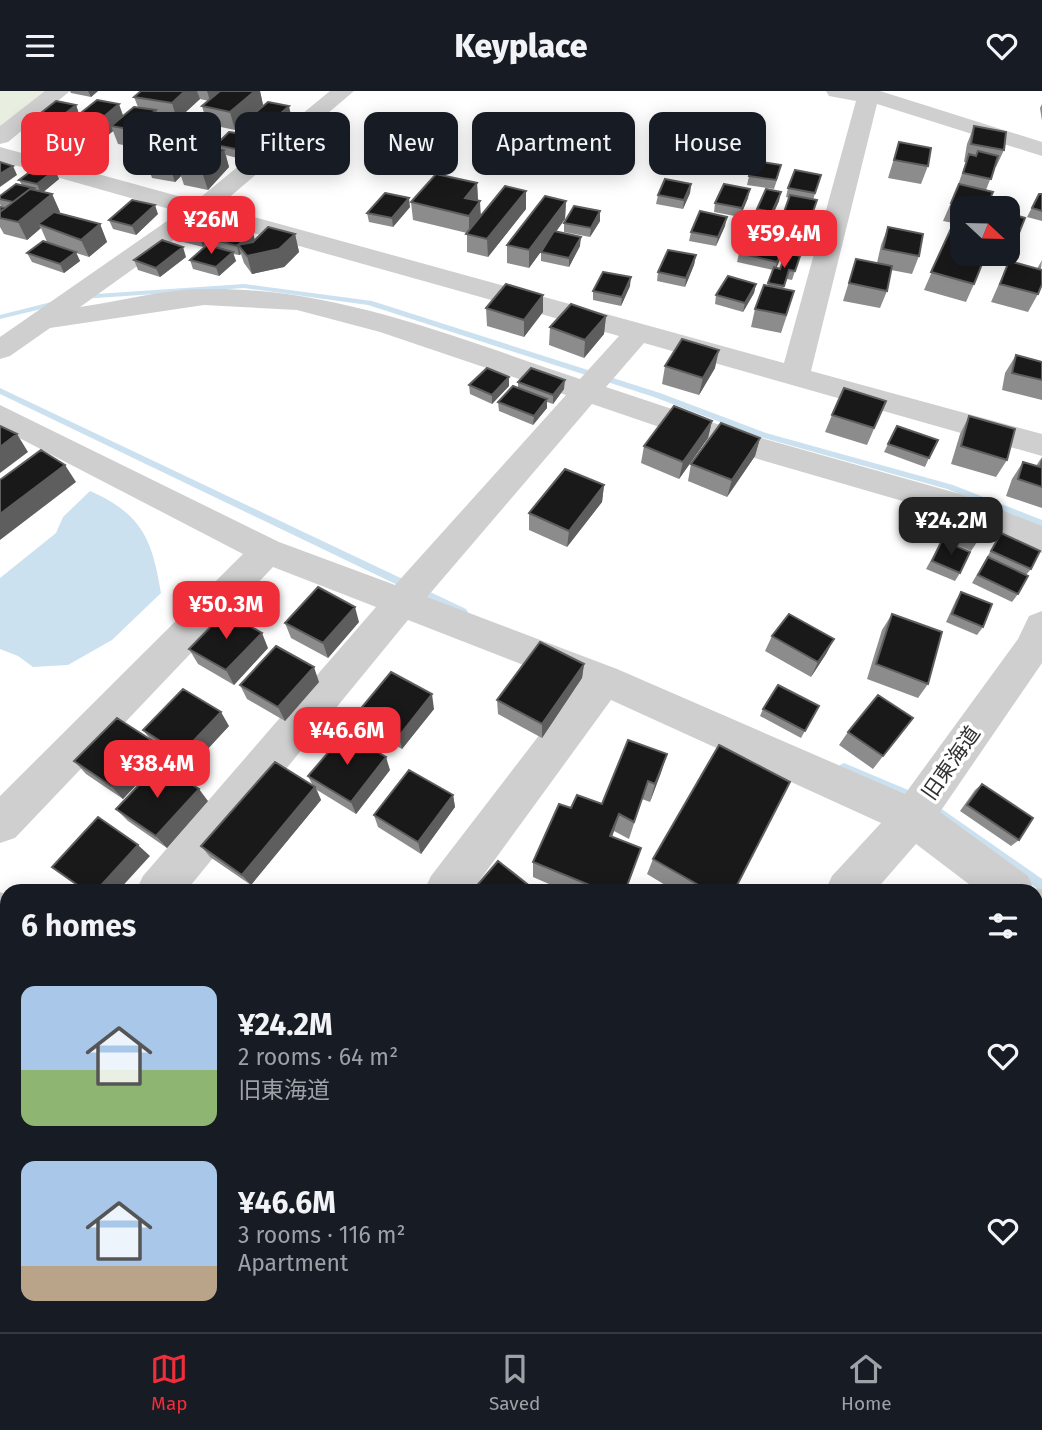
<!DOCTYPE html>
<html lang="en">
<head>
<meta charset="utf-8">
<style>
  body { margin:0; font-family:"Fira Sans","Noto Sans JP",sans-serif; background:#242831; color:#f1f3f6; height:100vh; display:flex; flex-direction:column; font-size:26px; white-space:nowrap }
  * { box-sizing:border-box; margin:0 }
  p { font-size:23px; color:#9ea1a6 }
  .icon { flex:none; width:38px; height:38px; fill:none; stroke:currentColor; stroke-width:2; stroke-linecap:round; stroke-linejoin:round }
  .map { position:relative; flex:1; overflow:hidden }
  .sheet { position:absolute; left:0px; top:793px; width:1043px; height:450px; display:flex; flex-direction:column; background:#171b24; border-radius:21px 21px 0 0; box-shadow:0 4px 18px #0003 }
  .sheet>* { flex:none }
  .guide { position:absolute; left:21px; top:21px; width:1001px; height:63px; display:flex; gap:14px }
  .needle { width:46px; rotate:112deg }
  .tools { position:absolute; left:950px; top:105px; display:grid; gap:14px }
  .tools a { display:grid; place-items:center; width:70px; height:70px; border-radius:14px; background:#171b24; box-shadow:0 4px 18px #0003; font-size:35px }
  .price { position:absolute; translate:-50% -60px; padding:0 16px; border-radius:14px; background:#ef2e39; color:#fff; font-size:23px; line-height:46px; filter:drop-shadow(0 2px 4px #0008) }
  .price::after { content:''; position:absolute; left:50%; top:42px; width:21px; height:16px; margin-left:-10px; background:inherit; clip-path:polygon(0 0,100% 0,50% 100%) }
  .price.current { background:#222; color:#fff }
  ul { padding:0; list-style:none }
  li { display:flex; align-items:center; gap:21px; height:175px; padding:0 21px }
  li span { display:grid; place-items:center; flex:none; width:196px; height:140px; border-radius:14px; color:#555 }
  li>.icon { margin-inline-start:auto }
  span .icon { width:84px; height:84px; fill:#fffc; stroke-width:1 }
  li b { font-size:30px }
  h2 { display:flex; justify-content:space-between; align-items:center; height:84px; padding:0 21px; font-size:30px }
  .tag { padding:0 24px; border-radius:14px; background:#171b24; box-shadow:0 4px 18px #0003; font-size:24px; line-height:63px }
  .tag.current { background:#ef2e39; color:#fff }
  header { display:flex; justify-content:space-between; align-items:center; height:91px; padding:0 21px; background:#171b24; font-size:32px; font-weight:800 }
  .menu { display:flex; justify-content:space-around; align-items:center; height:98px; border-top:2px solid #363941; background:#171b24; font-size:19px; color:#9ea1a6 }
  .menu a { display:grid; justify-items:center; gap:4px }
  .menu .current { color:#ef2e39 }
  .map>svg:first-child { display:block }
</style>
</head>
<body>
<header><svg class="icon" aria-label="menu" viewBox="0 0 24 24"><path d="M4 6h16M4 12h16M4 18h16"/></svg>Keyplace<svg class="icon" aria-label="heart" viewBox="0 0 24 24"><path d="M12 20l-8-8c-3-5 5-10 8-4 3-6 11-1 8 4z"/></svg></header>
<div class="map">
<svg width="1042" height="1241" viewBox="0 0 1042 1241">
  <rect width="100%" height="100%" fill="#fff"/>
  <!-- green -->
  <path fill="#e8efe0" d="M0,0H59L0,46Z"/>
  <!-- water -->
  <path fill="#cce1ef" d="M90,400C142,423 152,448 161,502L112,549L68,574L33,576L18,565L0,558V487L56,442L63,426Z"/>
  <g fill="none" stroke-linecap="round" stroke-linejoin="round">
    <!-- stream -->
    <path fill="#cce1ef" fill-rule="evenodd" d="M244,193L372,210L660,302L766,342L953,394L1042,429V436L947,398L760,346L654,306L368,214L244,197L81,208L77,206L81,204Z
      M59,209H62V213L0,228V224Z
      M0,297L466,518L468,521L466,524H460L0,303Z
      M844,672L920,704L922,708L920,712L916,713L912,712L840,680L839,677L840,674Z
      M936,714L1042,788V801L932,723L930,719L932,715Z"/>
    <!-- minor -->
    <path fill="#cfcfcf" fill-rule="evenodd" d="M45,0H70L8,51L0,53V35Z
      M330,0H354L218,116L784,272L856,10L829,5L826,0H880L1042,51V65L877,13L811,280L1042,343V365L644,252L606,296L747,343L960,403L1042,435V462L937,420L727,359L592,313L427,506L617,578L905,703L1018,548L1029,525L1042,520V572L940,721L1028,785L1033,797L1042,798V843L1036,840V800H978L916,753L875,800H825L832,785L881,732L611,609L472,800H424L431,785L577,595L408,529L186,800H136L143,785L376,516L273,476L15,747L0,752V705L243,463L0,337V314L279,451L395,494L566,304L380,241L297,219L204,214L50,237L10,265L0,268V246L180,121L0,70V56L196,110ZM203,128L619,245L580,288C459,248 336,196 206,198C165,198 121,210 80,216Z
      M0,801L7,804V850L0,847Z
      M7,954V1008L0,1011V957Z
      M454,1236H511L509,1241H451Z"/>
  </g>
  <!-- wall -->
  <path fill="#8c8c8c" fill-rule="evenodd" d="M70,0H98L91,6L71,2Z
    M141,0H260L263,14L235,39L207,33L202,15L209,10L200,8L177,29L159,26L161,34L189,33L191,40L220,48L212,56L216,57V54L249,44L251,53L237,67L226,64L229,76L208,99L184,94L181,85L175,91L152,87L146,69L157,58L148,56L146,51L140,57L118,53L113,40L96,55L75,51L67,33L123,25L138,16L134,6Z
    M1042,13V30L1040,17Z
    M76,14L79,23L61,38L41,34L37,25Z
    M291,24L272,41L251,36L249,27Z
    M974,35L1004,59L996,76H995L986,99V117H962V163L974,193L966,211L924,199L953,132L943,130L956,100L966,71H964L967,53Z
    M688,49H718L711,63L686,58Z
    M899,51L928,75L921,93L888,87Z
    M55,79L59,88L43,101L52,103L60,121L59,122L100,133L107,151L89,166L76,162L80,170L64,182L32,171L27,162L47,151L41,137L27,149L4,143L0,136V116H1L0,113V105L22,94L19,89Z
    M779,83L774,98L747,94L749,85Z
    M821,84L813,109H817L808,138L799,136V146L790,163L800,165L792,189L787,188L783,198L789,218L781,242L751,236L755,218L767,195L773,179L737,171L739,162L764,151L765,147L781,132L789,107L786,106L788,97ZM783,161L790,163L780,178L776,177Z
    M477,92L478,109L481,125L526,100V118L488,166L467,161V142L413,129L411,111Z
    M691,93L690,102L683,118L656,113L658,104Z
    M1039,103H1042V130L1027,126Z
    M748,107L740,126L714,121L715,112Z
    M566,110L565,128L556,141L580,155L569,176L541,170V161L545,155L529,177L507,172V154Z
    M779,110L770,130L755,127L757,118Z
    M410,116L393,136L369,131L367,122Z
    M1008,122L1017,147L1012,156L1008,155Z
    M158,123L136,144L113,138L109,129Z
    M600,130L590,146L564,141V132Z
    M224,135L203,156L179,150L176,141Z
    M725,135L716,155L689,150L691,141Z
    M888,136L919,165L912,183L891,179L887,200L880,217L843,210L856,168L877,172L881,154Z
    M295,143L299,161L284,176L252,183L244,172L241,163L239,164L233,163L236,170L219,185L193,178L190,169L213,155L211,148L255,149Z
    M696,164L694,174L685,196L657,190L658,181Z
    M186,166L160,186L138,179L134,169Z
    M1042,169L1038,203L1028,221L991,211L1009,170L1037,178Z
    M756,193L754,202L743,221L715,213L716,204Z
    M630,195L621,215L593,209V200Z
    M543,204V221L524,246L487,235L486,217Z
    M606,225L604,243L584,267L549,254L550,236Z
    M1016,264L1042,271V309L1002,299L1005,282Z
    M665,275L715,277L699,304L662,293Z
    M518,291L564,298L553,313L547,311V317L533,334L499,320L498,311L518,297Z
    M469,294L509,295L492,313L470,303Z
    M886,310L867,354L825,341L832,324Z
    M969,325L1007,369L996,386L951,373L960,343Z
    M712,330L708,347L679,388L641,372L644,355Z
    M897,335L929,367L925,376L884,361Z
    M760,347L755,365L727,406L688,390L691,373Z
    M1042,366V417L1006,405L1012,388L1023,371L1036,375Z
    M604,394L602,411L567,456L529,439V422Z
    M958,420L977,451L971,460L943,448Z
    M1001,442L1031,478L1026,484L1018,503L1012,511L972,492Z
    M942,449L960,482L955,490L926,478Z
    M961,501L983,536L977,544L946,531L956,509Z
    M892,523L928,593L918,607L867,588L882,539Z
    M359,531L328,567L291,547L285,532Z
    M772,545L834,548L826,563L811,586L765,560Z
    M268,557L234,594L198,573L189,558Z
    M584,573L582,587L542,647L498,623L497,609Z
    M319,591L285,630L247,608L240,594Z
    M819,615L801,647L760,625L763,618Z
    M434,618L402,658L362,635L358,621Z
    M913,627L873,678L839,654L848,641Z
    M229,635L191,676L157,655L164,664L123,708L86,683L74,670L151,649L143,639Z
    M667,663L650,711L642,708L629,748L614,740L612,746L641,757L626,800H565L533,786V771L571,717L602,713Z
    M390,679L356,723L317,699L321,709L251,794L210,766L201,755L313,695L308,685Z
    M982,693L1019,749L1011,755L960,720L975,699Z
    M453,704L455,716L421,763L378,736L374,724Z
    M208,710L167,757L128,730L116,718Z
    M653,768L734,800H675L647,783Z"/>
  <!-- shaded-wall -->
  <path fill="#5e5e5e" d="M88,0H98L91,6Z
    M185,0H197L200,8L177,29L172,12Z
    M207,0H220L210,10Z
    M255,0H260L263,14L235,39L230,21Z
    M119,13L125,30L111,35L113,40L96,55L89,38Z
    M76,14L79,23L61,38L57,29Z
    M289,15L291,24L272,41L270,32Z
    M156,19L162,37L145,47L146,51L140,57L134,39Z
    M189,33L192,42L181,51L167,52Z
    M218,39L220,48L204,64L201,55Z
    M719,40L718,49L711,63L713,54Z
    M249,44L251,53L237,67L235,58Z
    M192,51L197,69L178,76L181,85L175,91L169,73Z
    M224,59L229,76L208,99L202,81Z
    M13,75L17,84L0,96V83Z
    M55,79L59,88L41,103L37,93Z
    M477,92L478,110L465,107Z
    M691,93L690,102L683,118L684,109Z
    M750,98L748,107L740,126L742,117Z
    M526,100V118L488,166L487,148Z
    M781,101L779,110L770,130L772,121Z
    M52,103L60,121L44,135L38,133L41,137L27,149L18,131Z
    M409,107L410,116L393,136L392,127Z
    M480,110L481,128L469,143V125Z
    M566,110L565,128L529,177V159Z
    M155,114L158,123L136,144L132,135Z
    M600,120V130L590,146L591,137Z
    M221,126L224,135L203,156L200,147Z
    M727,126L725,135L716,155L718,146Z
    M100,133L107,151L89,166L81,149Z
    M802,137L799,146L790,163L793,154Z
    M253,141L255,150L238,154L241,163L239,164L237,155Z
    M295,143L299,161L284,176L252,183L247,165Z
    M581,146L580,155L569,176V167Z
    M785,155L782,164L775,180L777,171Z
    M183,156L186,166L160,186L156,177Z
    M76,161L80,170L64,182L60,173Z
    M233,161L236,170L219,185L216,176Z
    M696,164L694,174L685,196L686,187Z
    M631,186L630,195L621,215L622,206Z
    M756,193L754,202L743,221L745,212Z
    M543,204V221L524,246V229Z
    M606,225L604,243L584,267L585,249Z
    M719,259L715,277L699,304L703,287Z
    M509,286V295L492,313V304Z
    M565,289L564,298L553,313V304Z
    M547,308V317L533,334L534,325Z
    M712,330L708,347L679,388L683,371Z
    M17,343L28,361L0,382V356Z
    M760,347L755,365L727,406L732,389Z
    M65,374L76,391L0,449V423Z
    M604,394L602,411L567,456L569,440Z
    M355,516L359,531L328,567L323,552Z
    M262,542L268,557L234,594L226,579Z
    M834,548L826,563L811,586L818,571Z
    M584,573L582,587L542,647V633Z
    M314,576L319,591L285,630L278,616Z
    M432,603L434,618L402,658L399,645Z
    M221,621L229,635L191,676L181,663Z
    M154,651L164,664L123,708L111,695Z
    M667,663L661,682L650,711L655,693Z
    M386,666L390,679L356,723L351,711Z
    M315,696L321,709L251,794L242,784Z
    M199,698L208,710L167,757L156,745Z
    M453,704L455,716L421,763L418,751Z
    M619,723L614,740L606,761L610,745Z
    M138,754L150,765L118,800H96Z
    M231,1236H239L235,1241H227Z"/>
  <!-- building -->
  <path fill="#191919" stroke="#5e5e5e" stroke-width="2" d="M141,0H185L172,12L134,6Z
    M220,0H255L230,21L202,15Z
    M97,9L119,13L89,38L67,33Z
    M56,10L76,14L57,29L37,25Z
    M268,11L289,15L270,32L249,27Z
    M134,16L156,19L134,39L111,35Z
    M167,29L189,33L172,48L169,47L164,52L145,47Z
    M196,35L218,39L201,55L193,53L192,51L181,49Z
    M974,35L1006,41L1004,59L971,53Z
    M694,36L719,40L713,54L688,49Z
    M229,41L249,44L235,58L216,54Z
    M169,47L192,51L169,73L146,69Z
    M899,51L931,57L928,75L894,69Z
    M201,54L224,59L202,81L178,76Z
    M978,60L998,65L991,88L963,82L969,63L976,65Z
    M755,70L781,74L776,89L749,85Z
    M0,71L13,75L0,83Z
    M38,75L55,79L37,93L19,89Z
    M795,79L821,84L815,102L788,97Z
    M436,83L477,92L465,107L480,110L469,125L411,111Z
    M665,88L691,93L684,109L658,104Z
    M16,93L34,97L32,98H30L13,111L0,108V105Z
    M724,93L750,98L742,117L715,112Z
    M959,93L993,101L986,117H973L951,112Z
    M505,95L526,100L487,148L466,143Z
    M30,98L52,103L18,131L0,127V121Z
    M766,98L781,101L772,121L757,118Z
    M385,102L409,107L392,127L367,122Z
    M1039,103H1042V120L1032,117Z
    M790,104L817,109L810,129L783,124Z
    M545,105L566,110L529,159L507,154Z
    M132,109L155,114L132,135L109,129Z
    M574,115L600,120L591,137L564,132Z
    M0,116L5,117L0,121Z
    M700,120L727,126L718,146L691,141Z
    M54,121L100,133L81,149L38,133Z
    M198,121L221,126L200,147L176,141Z
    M1008,122L1025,127L1017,147L1008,144Z
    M955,129L962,131V163H986L974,193L931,181Z
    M775,130L802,137L793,154L765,147Z
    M227,134L253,141L237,155L211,148Z
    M268,136L295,143L279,158L247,165L238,154L253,151Z
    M888,136L923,143L919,165L883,158Z
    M554,140L581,146L569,167L541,161Z
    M747,147L785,155L777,171L739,162Z
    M162,149L183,156L156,177L134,169Z
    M43,150L76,161L60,173L27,162Z
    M207,154L233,161L216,176L190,169Z
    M668,159L696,164L686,187L658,181Z
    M786,162L800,165L795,180L789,179L784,195L768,192L774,176L780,178Z
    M856,168L892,175L887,200L849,192Z
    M1009,170L1042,179V193L1038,203L1000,193Z
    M603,181L631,186L622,206L593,200Z
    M728,185L756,193L745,212L716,204Z
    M506,193L543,204L524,229L486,217Z
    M764,194L794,200L786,224L755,218Z
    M571,213L606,225L585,249L550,236Z
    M682,248L719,259L703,287L665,275Z
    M1016,264L1042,271V289L1012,282Z
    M487,277L509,286L492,304L469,294Z
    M531,277L565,289L553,304L518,291Z
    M513,295L547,308L534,325L498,311Z
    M844,297L886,310L874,337L832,324Z
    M674,315L712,330L683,371L644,355Z
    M969,325L1015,338L1007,369L961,355Z
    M721,332L760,347L732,389L691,373Z
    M0,335L17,343L0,356Z
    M897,335L938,349L929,367L888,353Z
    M41,359L65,374L0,423V389Z
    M1042,369V396L1018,388L1023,371L1040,376Z
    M565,378L604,394L569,440L529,422Z
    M958,420L986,432L977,451L948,440Z
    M1001,442L1040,460L1031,478L991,460Z
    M942,449L970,461L960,482L932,470Z
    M988,466L1028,485L1018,503L978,484Z
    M318,496L355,516L323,552L285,532Z
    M961,501L992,513L983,536L952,523Z
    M225,521L262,542L226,579L189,558Z
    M789,523L834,548L818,571L772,545Z
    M892,523L942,541L928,593L876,573Z
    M540,551L584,573L542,633L497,609Z
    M276,555L314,576L278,616L240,594Z
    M391,581L432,603L399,645L358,621Z
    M778,594L819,615L805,640L763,618Z
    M183,598L221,621L181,663L143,639Z
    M878,604L913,627L883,665L848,641Z
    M117,627L154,651L111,695L74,670Z
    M345,642L386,666L351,711L308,685Z
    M628,649L667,663L655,693L648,690L634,731L619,723L610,745L641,757L625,800H604L533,771L559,713L571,717L577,704L602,713Z
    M719,654L790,691L734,800H709L653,768Z
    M275,671L315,696L242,784L201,755Z
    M159,673L199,698L156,745L116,718Z
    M409,679L453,704L418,751L374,724Z
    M982,693L1033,727L1019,749L967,714Z
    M98,726L138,754L96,800H86L52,776Z
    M498,770L536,800H476L474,798Z
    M7,1060V1161L0,1155V1069Z
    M140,1236H231L227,1241H136Z
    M683,1236H734L731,1241H689Z"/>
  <g text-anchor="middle" stroke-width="7" stroke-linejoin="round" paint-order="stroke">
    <!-- street labels -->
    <g font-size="21" fill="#323232" stroke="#fff">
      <text transform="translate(951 672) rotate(-55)" y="7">旧東海道</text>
    </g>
  </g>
</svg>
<div class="tools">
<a><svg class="needle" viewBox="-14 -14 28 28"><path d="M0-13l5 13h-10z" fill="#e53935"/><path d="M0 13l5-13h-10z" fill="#9ea1a6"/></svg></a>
</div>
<b class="price" style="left:211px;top:165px">¥26M</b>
<b class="price" style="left:784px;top:179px">¥59.4M</b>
<b class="price current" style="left:951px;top:466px">¥24.2M</b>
<b class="price" style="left:226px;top:550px">¥50.3M</b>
<b class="price" style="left:347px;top:676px">¥46.6M</b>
<b class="price" style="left:157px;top:709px">¥38.4M</b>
<div class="guide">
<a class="tag current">Buy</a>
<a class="tag">Rent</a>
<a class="tag">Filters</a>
<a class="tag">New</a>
<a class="tag">Apartment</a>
<a class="tag">House</a>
</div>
<section class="sheet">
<h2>6 homes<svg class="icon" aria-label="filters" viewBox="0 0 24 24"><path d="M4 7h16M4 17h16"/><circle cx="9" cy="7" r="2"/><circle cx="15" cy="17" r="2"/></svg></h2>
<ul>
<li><span style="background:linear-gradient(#a9c7e8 60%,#8fb573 0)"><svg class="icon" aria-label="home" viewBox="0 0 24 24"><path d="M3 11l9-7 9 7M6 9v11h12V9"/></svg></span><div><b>¥24.2M</b><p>2 rooms · 64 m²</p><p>旧東海道</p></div><svg class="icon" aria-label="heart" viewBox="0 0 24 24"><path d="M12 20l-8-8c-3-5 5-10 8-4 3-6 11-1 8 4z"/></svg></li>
<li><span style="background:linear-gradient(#a9c7e8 75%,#b9a48a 0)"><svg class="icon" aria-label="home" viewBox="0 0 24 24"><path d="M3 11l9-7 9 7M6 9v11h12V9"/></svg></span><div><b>¥46.6M</b><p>3 rooms · 116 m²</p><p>Apartment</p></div><svg class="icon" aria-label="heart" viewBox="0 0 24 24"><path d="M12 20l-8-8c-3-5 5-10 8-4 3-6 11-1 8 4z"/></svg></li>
</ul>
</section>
</div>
<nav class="menu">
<a class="current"><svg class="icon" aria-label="map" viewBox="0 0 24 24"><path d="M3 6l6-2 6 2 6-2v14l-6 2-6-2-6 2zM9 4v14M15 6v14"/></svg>Map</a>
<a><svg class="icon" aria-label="saved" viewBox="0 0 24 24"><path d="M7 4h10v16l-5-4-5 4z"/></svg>Saved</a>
<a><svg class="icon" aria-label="home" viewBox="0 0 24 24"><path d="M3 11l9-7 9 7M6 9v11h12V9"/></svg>Home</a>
</nav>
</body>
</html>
